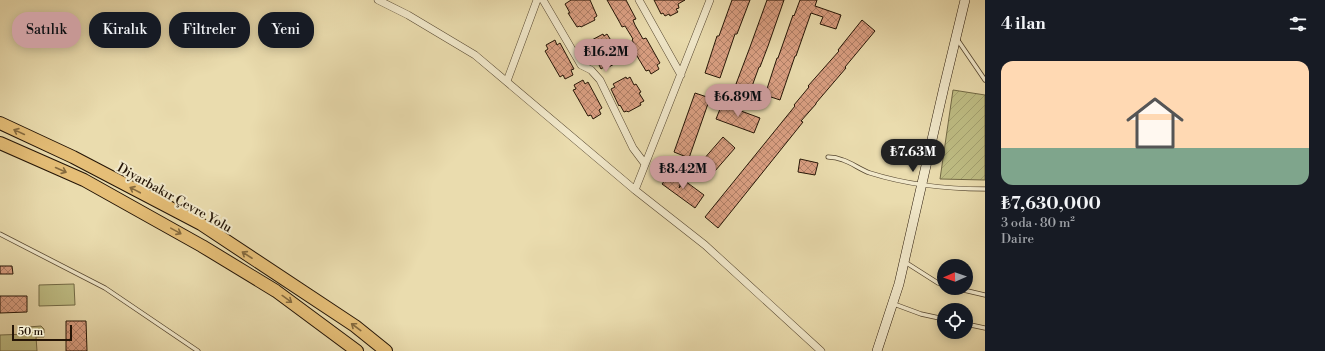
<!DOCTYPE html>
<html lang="tr">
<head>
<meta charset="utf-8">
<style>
  body { margin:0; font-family:"Libre Bodoni",serif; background:#20242c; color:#f1f3f6; height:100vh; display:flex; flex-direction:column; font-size:15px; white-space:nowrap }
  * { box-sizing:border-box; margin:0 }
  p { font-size:13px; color:#9ea1a6 }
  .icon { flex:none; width:22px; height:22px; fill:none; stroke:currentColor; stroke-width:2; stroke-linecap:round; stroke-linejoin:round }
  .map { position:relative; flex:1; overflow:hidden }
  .drawer { display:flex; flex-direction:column; background:#171b24; width:340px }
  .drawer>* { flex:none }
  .guide { position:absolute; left:12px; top:12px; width:380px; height:36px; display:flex; gap:8px }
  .needle { width:26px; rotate:268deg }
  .fabs { position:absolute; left:937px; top:259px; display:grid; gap:8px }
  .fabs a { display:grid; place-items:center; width:36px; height:36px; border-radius:50%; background:#171b24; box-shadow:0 2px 10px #0003; font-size:20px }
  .scale { position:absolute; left:12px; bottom:10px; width:60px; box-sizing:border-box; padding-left:4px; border:2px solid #251506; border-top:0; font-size:11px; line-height:14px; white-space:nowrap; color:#251506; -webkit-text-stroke:3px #f1e8ca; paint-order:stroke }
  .price { position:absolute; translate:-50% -34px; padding:0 9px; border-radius:14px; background:#c59692; color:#111; font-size:13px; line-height:26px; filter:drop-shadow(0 1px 2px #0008) }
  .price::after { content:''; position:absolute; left:50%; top:24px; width:12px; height:9px; margin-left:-6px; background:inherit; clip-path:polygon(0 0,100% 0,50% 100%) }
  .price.current { background:#222; color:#fff }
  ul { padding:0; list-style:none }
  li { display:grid; align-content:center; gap:8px; height:212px; padding:0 16px }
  li span { display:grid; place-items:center; height:124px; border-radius:12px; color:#555 }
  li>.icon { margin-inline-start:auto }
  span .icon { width:72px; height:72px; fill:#fffc; stroke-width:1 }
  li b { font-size:17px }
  h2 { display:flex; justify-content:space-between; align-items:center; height:48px; padding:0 16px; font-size:17px }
  .tag { padding:0 14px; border-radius:16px; background:#171b24; box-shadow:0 2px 10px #0003; font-size:14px; line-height:36px }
  .tag.current { background:#c59692; color:#111 }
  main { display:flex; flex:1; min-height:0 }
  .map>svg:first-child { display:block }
</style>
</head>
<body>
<main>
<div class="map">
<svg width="985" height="351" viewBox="0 0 985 351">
  <defs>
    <pattern id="garden-furrows" width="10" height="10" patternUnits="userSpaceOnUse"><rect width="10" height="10" fill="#bfbe85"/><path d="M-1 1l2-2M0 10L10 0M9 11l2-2" fill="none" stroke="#a4a271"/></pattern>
    <pattern id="building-cross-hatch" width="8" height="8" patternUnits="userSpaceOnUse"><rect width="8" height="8" fill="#da9f82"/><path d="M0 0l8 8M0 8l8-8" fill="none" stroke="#b18068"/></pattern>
  </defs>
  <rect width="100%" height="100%" fill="#eadcae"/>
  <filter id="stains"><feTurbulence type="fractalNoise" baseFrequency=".005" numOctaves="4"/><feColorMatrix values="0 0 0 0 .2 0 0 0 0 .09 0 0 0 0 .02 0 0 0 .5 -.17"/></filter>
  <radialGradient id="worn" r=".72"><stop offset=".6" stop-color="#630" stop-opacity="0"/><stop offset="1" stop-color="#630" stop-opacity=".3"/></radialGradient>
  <!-- green -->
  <path fill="#bfbe85" stroke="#726a46" d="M74,284L75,305L39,306V285Z
    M41,326L44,329V337H36L37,351H0V335L28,334V327Z"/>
  <!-- garden -->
  <path fill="url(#garden-furrows)" stroke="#726a46" d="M953,90L985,95V180L940,179Z"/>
  <!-- building -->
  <path fill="url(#building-cross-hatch)" stroke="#251506" d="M571,0H590L597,16L594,18L595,20L581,27L580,26L577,27L568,13H570L565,4Z
    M607,0H626L636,19L633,20L635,25L643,39L646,38L660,63L657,65L659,69L651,74L649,70L646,71L631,46L634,44L632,40L633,39L625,26L622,27L620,23Z
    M654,0H685L678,4L679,8L676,9L678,12L670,16L669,14L665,16L663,13L661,14Z
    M732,0H750L737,34H735L720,78L705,73L717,36H719Z
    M767,0H784L768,46L760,67H759L751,89L736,84L750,47Z
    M800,0H817L815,6L841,15L836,29L820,24L823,17L811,13L796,56H795L780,100L765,95L777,58H778L793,15L794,16Z
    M862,20L875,31L845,67L846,68L816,103V104L801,121L803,122L718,228L705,217L795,106L794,105L809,87L808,86L839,51L838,50Z
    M603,34L604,36L607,34L612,42L613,41L621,58L618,60V62L605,69L604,67L601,69L597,61L596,62L589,45L592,43L590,41Z
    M555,40L557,45L560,43L574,69L571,70L573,75L565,79L563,75L560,77L545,51L548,49L546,45Z
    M626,77L627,79L630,77L634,85L636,84L641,92L639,93L644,101L640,103L641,105L628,112L627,111L624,112L620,105L619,106L611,89L615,87L613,84Z
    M583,80L585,84L588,82L602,108L599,110L601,114L593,119L591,115L588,116L573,90L576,89L574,85Z
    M695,93L710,98L689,158L674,152Z
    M722,104L760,118L754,133L716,119Z
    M723,137L735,148L708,179L696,168Z
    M800,159L818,163L815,175L798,172Z
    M672,171L682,179L679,188L685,181L704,195L695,208L662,184Z
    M0,266H12L13,274H0Z
    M0,296H27V312L0,313Z
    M66,321H86L87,351H66Z"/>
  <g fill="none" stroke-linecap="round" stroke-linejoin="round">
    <defs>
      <path id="lane" d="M957,39L985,80
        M828,157C833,157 838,158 843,160C852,163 861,170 870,173C908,185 946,189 985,189
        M0,234L105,288L198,351
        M905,262L938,283L944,285
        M955,288L985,295
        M894,304L921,314L944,319
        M966,324L985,328"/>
      <path id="street" d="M378,0L408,15L475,55L635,190L705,245L821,351
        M543,0L581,65L591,70L600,80L633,148L645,164
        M639,0L681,75
        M507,81L537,0
        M635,190L710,0"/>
      <path id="secondary" d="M877,351L899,284L944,87L965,0"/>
      <path id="highway" d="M0,123L73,157L201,224L355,326L386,351
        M0,143L84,180L202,246L276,291L357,351"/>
    </defs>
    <!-- lane casing -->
    <use href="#lane" stroke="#564730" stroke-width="5"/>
    <!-- street casing -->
    <use href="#street" stroke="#564730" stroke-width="8"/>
    <!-- secondary casing -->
    <use href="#secondary" stroke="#251506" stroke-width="10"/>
    <!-- highway casing -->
    <use href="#highway" stroke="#251506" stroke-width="14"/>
    <!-- lane -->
    <use href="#lane" stroke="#f1e8ca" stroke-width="3.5"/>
    <!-- street -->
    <use href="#street" stroke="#f1e8ca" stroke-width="7"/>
    <!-- secondary -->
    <use href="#secondary" stroke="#f1e8ca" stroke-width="9"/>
    <!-- highway -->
    <use href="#highway" stroke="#e5be77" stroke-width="12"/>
  </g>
  <!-- one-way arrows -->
  <defs><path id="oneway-shaft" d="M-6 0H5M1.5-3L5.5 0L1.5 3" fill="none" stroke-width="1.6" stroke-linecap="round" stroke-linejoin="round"/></defs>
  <g stroke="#856a3e">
    <use href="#oneway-shaft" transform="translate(19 132) rotate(-155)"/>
    <use href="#oneway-shaft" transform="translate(61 170) rotate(24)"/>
    <use href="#oneway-shaft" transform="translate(135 190) rotate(-152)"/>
    <use href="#oneway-shaft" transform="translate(176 231) rotate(29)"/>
    <use href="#oneway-shaft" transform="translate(247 255) rotate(-147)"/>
    <use href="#oneway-shaft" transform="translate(287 299) rotate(36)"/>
    <use href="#oneway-shaft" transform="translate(356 327) rotate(-143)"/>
  </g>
  <g text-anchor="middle" stroke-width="4" stroke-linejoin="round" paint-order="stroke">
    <!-- street labels -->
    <g font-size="13" fill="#251506" stroke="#f1e8ca">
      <text transform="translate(175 197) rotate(29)" y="5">Diyarbakır Çevre Yolu</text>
    </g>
  </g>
  <rect width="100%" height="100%" filter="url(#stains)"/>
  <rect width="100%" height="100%" fill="url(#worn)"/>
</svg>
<div class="fabs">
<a><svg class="needle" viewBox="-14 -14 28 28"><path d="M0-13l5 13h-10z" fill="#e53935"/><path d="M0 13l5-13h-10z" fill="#9ea1a6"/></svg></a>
<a><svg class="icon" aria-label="locate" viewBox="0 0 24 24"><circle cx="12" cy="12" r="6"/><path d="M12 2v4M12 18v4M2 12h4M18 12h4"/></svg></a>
</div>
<div class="scale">50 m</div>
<b class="price" style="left:606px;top:73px">₺16.2M</b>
<b class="price" style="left:738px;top:118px">₺6.89M</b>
<b class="price current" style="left:913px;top:173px">₺7.63M</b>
<b class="price" style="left:683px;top:190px">₺8.42M</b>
<div class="guide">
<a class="tag current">Satılık</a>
<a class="tag">Kiralık</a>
<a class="tag">Filtreler</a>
<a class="tag">Yeni</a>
</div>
</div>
<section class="drawer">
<h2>4 ilan<svg class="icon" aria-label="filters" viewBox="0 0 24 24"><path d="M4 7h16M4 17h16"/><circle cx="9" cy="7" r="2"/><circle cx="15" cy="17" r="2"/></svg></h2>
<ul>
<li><span style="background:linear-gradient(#ffd9b3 70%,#7fa58c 0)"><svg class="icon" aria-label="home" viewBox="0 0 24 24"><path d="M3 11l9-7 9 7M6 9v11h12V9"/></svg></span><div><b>₺7,630,000</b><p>3 oda · 80 m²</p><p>Daire</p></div></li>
</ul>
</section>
</main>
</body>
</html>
